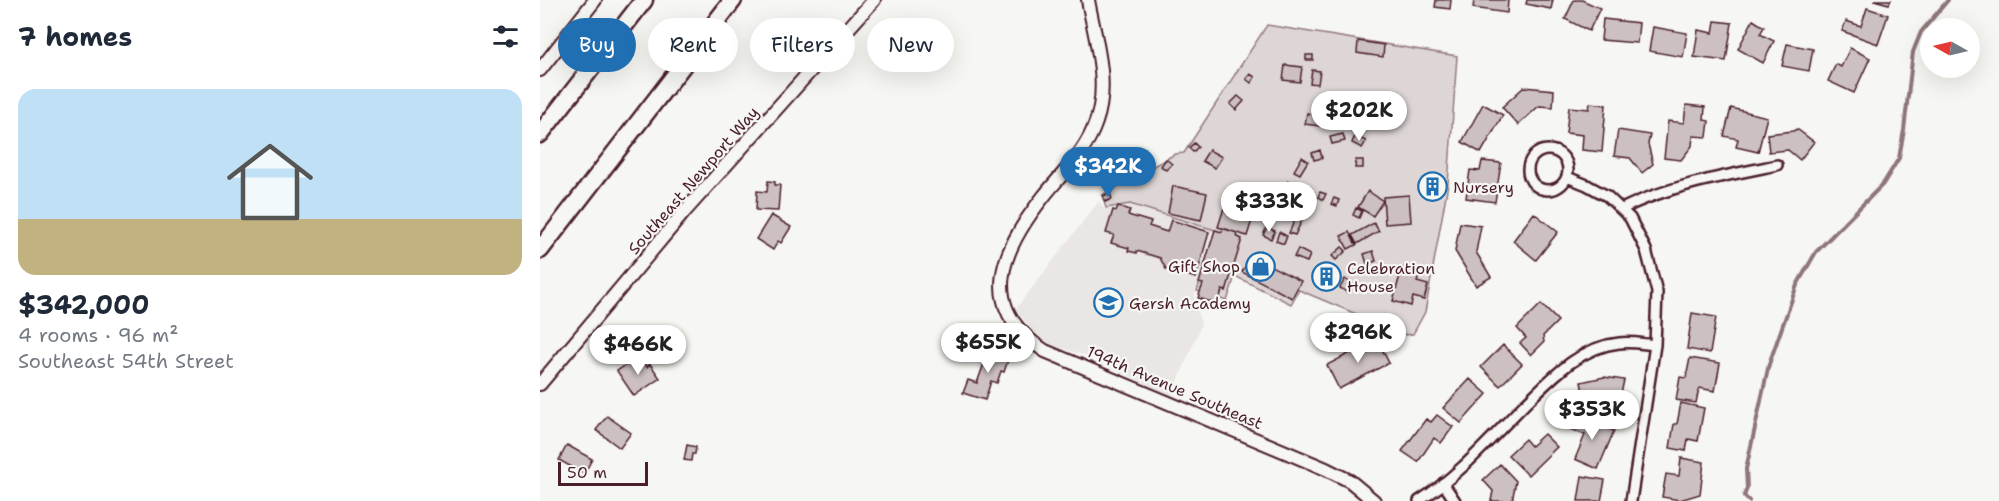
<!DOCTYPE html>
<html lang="en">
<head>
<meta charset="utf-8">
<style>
  body { margin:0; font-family:"Shantell Sans",sans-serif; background:#f2f2f3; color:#1f2937; height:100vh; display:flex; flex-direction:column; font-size:22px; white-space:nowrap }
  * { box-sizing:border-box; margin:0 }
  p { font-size:20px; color:#747a83 }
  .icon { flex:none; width:33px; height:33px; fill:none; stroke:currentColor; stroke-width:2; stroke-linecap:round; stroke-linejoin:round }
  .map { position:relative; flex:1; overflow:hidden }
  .details { display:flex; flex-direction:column; background:#fff; width:540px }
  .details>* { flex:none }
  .banner { position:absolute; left:18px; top:18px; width:570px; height:54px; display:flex; gap:12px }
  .needle { width:39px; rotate:278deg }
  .tools { position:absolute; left:1380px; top:18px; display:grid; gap:12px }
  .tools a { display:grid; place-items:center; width:60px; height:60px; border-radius:50%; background:#fff; box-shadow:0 6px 24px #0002; font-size:30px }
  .scale { position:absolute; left:18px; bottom:15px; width:90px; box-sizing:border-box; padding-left:6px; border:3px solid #4a1f2b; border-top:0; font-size:16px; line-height:21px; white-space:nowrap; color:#4a1f2b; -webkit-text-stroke:4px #f6f6f2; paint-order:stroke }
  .price { position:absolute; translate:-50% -51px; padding:0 14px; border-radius:21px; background:#fff; color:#222; font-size:20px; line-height:39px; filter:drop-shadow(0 2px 3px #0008) }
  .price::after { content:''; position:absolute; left:50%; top:36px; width:18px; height:14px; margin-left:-9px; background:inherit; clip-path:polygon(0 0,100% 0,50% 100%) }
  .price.current { background:#1f6fb2; color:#fff }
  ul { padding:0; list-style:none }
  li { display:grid; align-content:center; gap:12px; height:318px; padding:0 18px }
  li span { display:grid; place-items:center; height:186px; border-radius:18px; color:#555 }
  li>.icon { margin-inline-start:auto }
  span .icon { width:108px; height:108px; fill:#fffc; stroke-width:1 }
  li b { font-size:26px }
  h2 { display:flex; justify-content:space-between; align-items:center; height:72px; padding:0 18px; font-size:26px }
  .pill { padding:0 21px; border-radius:27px; background:#fff; box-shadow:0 6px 24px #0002; font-size:21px; line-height:54px }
  .pill.current { background:#1f6fb2; color:#fff }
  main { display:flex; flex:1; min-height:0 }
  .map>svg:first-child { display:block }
</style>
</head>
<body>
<main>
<section class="details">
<h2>7 homes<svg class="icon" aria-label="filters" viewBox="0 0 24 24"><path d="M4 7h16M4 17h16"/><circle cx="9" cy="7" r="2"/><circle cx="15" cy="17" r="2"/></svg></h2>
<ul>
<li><span style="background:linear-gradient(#bfe0f5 70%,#c2b280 0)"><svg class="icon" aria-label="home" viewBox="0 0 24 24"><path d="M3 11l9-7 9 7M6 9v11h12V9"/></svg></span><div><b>$342,000</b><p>4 rooms · 96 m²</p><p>Southeast 54th Street</p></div></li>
</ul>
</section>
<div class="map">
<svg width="1459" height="501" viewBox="0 0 1459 501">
  <rect width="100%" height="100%" fill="#f6f6f2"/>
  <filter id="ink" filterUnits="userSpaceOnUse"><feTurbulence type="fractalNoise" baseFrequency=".0167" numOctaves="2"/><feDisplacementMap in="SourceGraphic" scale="12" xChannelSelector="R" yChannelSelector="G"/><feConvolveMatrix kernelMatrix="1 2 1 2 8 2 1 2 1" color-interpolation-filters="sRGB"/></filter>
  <g filter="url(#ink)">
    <!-- built -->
    <path fill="#e9e6e3" d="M559,201L564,209L590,204L673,230L654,297L661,325L632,396L553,358L506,343L475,310Z"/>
    <!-- green -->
    <path fill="#ddd6d5" stroke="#947a80" stroke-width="1.5" d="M727,25L917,56L908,184L885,312L873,334L866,335L759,290L751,304L695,276L687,301L657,291L675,230L590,204L566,208L562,195L635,154L644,153Z"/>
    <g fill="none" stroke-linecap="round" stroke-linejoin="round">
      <!-- stream -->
      <path stroke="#8e747a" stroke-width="4" d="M1209,501L1204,496L1207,488L1206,469L1229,364L1257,285L1276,252L1343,184L1359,158L1364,130L1373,52L1381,32L1408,0"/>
    </g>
    <!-- building -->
    <path fill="#ccc1c0" stroke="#4a1f2b" stroke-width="1.5" d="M896,0H911L910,9L895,7Z
      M934,0H968L967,13L933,8Z
      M987,0H1013L1011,9L986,4Z
      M1034,0H1042L1060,8L1049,31L1025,19Z
      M1334,0H1351L1349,4Z
      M1327,8L1348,15L1338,44L1302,31L1306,21L1321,26Z
      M1063,19L1099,23L1097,43L1061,40Z
      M1213,20L1224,27L1220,34L1234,41L1223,63L1198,49Z
      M1175,21L1192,23L1186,61L1154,57L1158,30L1173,33Z
      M1113,27L1147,33L1143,57L1109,51Z
      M818,41L844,45L843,57L817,53Z
      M1247,44L1273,49L1269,71L1242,66Z
      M1310,48L1330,58L1314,93L1288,81L1296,64L1301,67Z
      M766,55H773V60H766Z
      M745,65L762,67L760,82L743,80Z
      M772,70L780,71L778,84L770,83Z
      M710,74L715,77L711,83L706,79Z
      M984,87L1014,90L1013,107L999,106L978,125L962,107Z
      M698,96L704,101L696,110L690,104Z
      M1050,103L1066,105L1062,152L1042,150L1043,135L1026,133L1029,107L1049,109Z
      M943,104L963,115L941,153L922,142Z
      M1146,105L1165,107L1164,120L1169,121L1167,137L1153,136L1152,146L1141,160L1124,158L1128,121L1144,123Z
      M1191,108L1227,117L1218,152L1196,147L1198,139L1184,136Z
      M767,113L782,116L780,126L765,124Z
      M1257,129L1274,142L1260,160L1248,150L1229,152L1227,134L1253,131Z
      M1078,130L1110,135L1108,144L1113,164L1102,173L1090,158L1074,156Z
      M803,134L805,141L792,144L790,137Z
      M815,136L826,141L822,148L812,143Z
      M654,143L658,147L653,152L649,148Z
      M669,150L682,157L675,168L662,161Z
      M780,150L782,158L774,160L772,153Z
      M762,157L768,161L760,174L754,171Z
      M626,159L632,164L626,170L621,166Z
      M816,160H823V168H815Z
      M942,161L961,163L955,202L926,198L930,170L940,171Z
      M883,179L902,182L900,195L881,192Z
      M228,181L235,182V185H240L238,211L216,210L217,191L227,192Z
      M748,181L774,193L771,199L765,197L762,203L742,194Z
      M734,185L738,198L724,202L720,189Z
      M633,186L667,193L661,220L628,213Z
      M828,191L843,201L833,216L818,207Z
      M780,192L786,194L783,200L778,197Z
      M570,193L572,199L565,202L563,196Z
      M869,195L871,222L845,224L843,197Z
      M794,198L799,200L797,206L791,204Z
      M694,203L708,207L705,214L713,217L707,236L678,227L684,208L692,210Z
      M578,206L590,210L588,215L611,222L609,226L627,232L631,220L669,232L656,278L626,269L620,258L597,251V253L588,251L589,248L571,243L574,235L566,233L573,210L576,211Z
      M816,208L822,211L819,218L813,215Z
      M994,213L1018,232L996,260L973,241Z
      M231,215L251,227L241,243L238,241L233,250L216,239Z
      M756,217L762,220L755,235L749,233Z
      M834,223L839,231L817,244L812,235Z
      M920,223L941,226L936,252L951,277L936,286L915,251Z
      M727,227L735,231L731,239L723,235Z
      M683,228L697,233L696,236L702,239L686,291L682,290L678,304L658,298L663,284L659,283L675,230L682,232Z
      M739,232L747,236L744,244L736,241Z
      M809,232L816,245L808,249L801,236Z
      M802,247L806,251L796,260L792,256Z
      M758,249L770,255L767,262L754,257Z
      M833,251L836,261L827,264L824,254Z
      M711,256L761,281L752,298L702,272Z
      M784,268L795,276L788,287L776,279Z
      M862,268L880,273L877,282L888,285L884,300L873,297L871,306L853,301Z
      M805,279L814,285L809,293L800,288Z
      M1001,304L1018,321L1003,336L1004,342L991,355L980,343L986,338L977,328Z
      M1152,313L1176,317L1170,353L1147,349Z
      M837,339L849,363L799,389L787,365Z
      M963,345L982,364L960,386L941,367Z
      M450,347L470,354L464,372L461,371L457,383L451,381L445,400L423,393L428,380L437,383Z
      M99,356L107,367L110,364L120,378L94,396L77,371Z
      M1150,358L1180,363L1175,391L1159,388L1156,403L1136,400L1140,377L1146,378Z
      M1064,377L1084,380L1081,394L1076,399L1046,406L1041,382Z
      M930,379L947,394L921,423L903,408Z
      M1141,403L1164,408L1158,441L1148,439L1146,451L1130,448L1134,424H1137Z
      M897,415L913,427L901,443L894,438L878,462L862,451L886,419L891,422Z
      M1037,415L1074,431L1058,469L1035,459L1045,435L1030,429Z
      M67,416L91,433L80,448L56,430Z
      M1004,434L1017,447L988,475L968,455L985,439L991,446Z
      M27,445L52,459L44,474L19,460Z
      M147,445L156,447L155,454H152L151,461L144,460Z
      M1141,458L1164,462L1160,494L1140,500L1122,497L1126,474L1139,476Z
      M960,464L976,481L972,501H951L953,491L943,480Z
      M1042,476L1065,480L1061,501H1038Z"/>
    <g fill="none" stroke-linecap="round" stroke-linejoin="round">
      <defs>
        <path id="minor" d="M988 170a20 20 0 1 1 40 0a20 20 0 1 1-40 0Z
          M1027,177L1047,185L1067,196L1090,218L1106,250L1117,292L1115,345L1091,501
          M1082,209C1127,186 1188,175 1237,165
          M903,483L915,501
          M879,501C919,476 951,438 984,405C1011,379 1039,347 1079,343C1091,341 1103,344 1115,345"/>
        <path id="tertiary" d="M548,0C555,39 570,83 556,122C546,152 523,172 504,196C461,250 436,307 505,351L786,469L810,481L834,501
          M0,70L55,0
          M0,384L145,211L334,0"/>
        <path id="motorway" d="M0,134L104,0
          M0,250L193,0"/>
      </defs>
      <!-- minor casing -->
      <use href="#minor" stroke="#4a1f2b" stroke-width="14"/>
      <!-- tertiary casing -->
      <use href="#tertiary" stroke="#4a1f2b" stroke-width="16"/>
      <!-- motorway casing -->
      <use href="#motorway" stroke="#4a1f2b" stroke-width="21"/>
      <!-- minor -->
      <use href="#minor" stroke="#f6f6f2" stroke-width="9"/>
      <!-- tertiary -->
      <use href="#tertiary" stroke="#f6f6f2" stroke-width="12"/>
      <!-- motorway -->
      <use href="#motorway" stroke="#f6f6f2" stroke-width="16"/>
    </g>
  </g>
  <!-- icons -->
  <defs>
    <symbol id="building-ring" viewBox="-11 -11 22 22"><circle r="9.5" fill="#f6f6f2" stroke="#1f6fb2" stroke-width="1.5"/><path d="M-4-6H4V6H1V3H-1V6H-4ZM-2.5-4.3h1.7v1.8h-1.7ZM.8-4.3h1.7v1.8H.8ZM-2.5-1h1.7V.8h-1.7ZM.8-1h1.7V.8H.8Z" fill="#1f6fb2"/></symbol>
    <symbol id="shop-ring" viewBox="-11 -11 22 22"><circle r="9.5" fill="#f6f6f2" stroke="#1f6fb2" stroke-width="1.5"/><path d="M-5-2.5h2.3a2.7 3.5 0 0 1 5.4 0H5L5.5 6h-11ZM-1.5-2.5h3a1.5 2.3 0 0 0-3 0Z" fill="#1f6fb2"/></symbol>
    <symbol id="school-ring" viewBox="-11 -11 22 22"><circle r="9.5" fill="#f6f6f2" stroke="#1f6fb2" stroke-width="1.5"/><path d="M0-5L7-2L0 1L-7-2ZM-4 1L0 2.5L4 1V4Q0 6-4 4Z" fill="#1f6fb2"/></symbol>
  </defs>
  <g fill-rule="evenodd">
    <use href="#building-ring" x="876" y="170" width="33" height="33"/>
    <use href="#shop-ring" x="704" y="250" width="33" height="33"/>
    <use href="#building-ring" x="770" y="260" width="33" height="33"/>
    <use href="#school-ring" x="552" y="286" width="33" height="33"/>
  </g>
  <g text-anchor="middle" stroke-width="4.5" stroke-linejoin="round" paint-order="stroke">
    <!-- street labels -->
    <g font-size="16" fill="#4a1f2b" stroke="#f6f6f2">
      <text transform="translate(153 180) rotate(-49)" y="6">Southeast Newport Way</text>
      <text transform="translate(635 387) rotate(23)" y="6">194th Avenue Southeast</text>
    </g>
    <!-- poi labels -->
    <g font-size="16" fill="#4a1f2b" stroke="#f6f6f2" text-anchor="start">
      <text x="913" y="193">Nursery</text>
      <text x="700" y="272" text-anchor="end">Gift Shop</text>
      <text x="807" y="274">Celebration<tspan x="807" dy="18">House</tspan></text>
      <text x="589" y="309">Gersh Academy</text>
    </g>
  </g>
</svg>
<div class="tools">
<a><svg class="needle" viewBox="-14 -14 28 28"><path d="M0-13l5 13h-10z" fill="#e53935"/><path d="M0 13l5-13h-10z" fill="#747a83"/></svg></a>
</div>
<div class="scale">50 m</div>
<b class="price" style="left:819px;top:142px">$202K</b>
<b class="price current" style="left:568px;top:198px">$342K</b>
<b class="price" style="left:729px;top:233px">$333K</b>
<b class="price" style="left:818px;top:364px">$296K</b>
<b class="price" style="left:448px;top:374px">$655K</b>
<b class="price" style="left:98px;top:376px">$466K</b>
<b class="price" style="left:1052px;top:441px">$353K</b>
<div class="banner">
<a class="pill current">Buy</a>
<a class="pill">Rent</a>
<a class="pill">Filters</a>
<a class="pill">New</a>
</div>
</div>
</main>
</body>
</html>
